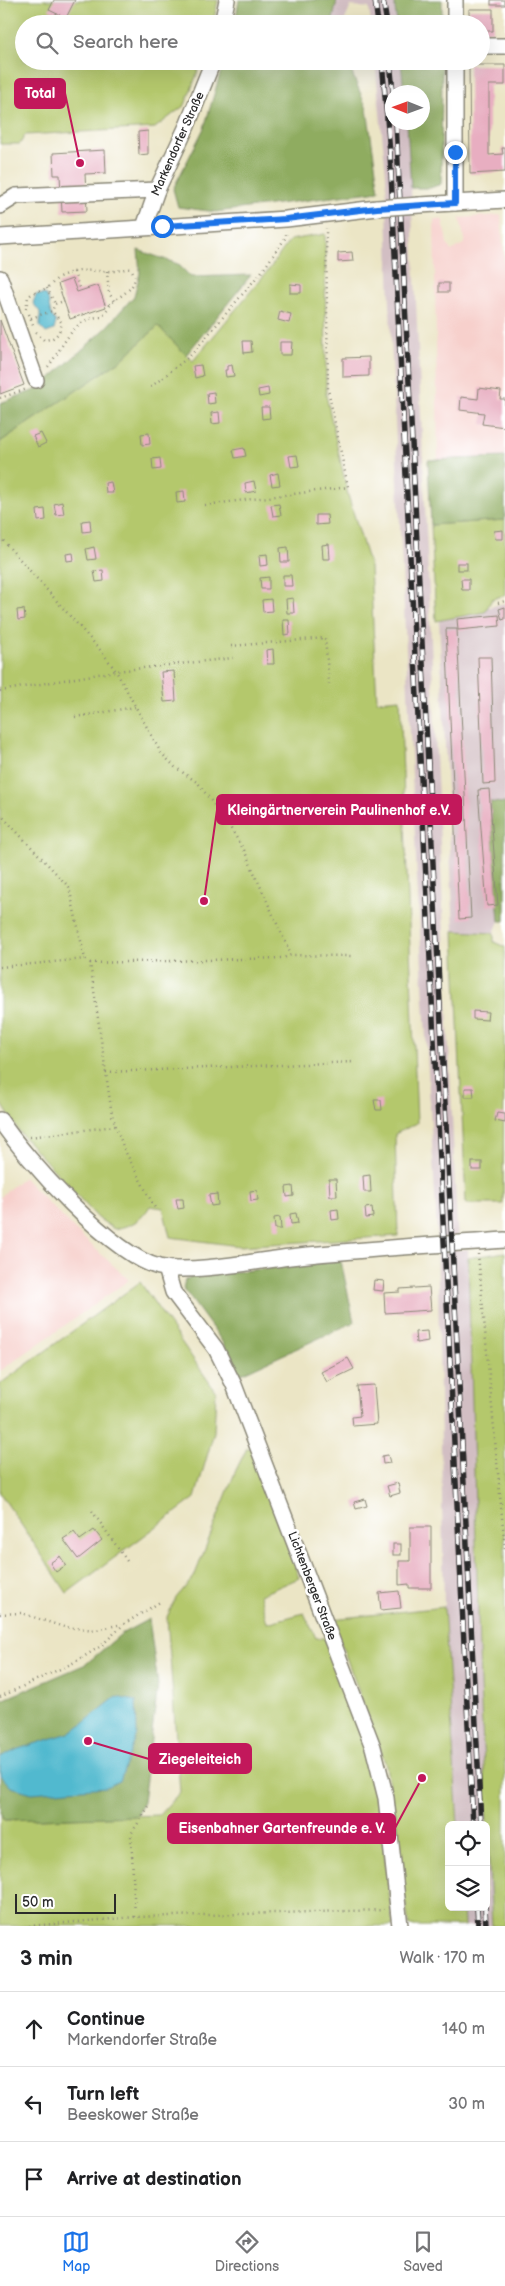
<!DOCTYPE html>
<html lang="en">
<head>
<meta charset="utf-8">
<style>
  :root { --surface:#fff; --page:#f6f6f6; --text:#202124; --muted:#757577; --line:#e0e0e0; --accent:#1a73e8 }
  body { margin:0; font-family:"Balsamiq Sans",sans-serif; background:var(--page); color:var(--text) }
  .controls { position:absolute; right:15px; bottom:15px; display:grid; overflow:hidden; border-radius:8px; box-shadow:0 5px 20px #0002 }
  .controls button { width:45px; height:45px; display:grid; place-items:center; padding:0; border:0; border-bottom:1px solid var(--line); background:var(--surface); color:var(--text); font:25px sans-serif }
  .compass { position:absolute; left:385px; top:85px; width:45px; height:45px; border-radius:50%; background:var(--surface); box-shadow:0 5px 20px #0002; rotate:271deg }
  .scale { position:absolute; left:15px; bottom:12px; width:101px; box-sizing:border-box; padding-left:5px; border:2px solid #2b2b2b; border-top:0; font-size:14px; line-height:18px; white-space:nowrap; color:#2b2b2b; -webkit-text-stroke:4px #fff; paint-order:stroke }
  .stop { position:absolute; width:15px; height:15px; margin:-11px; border:4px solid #1a73e8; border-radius:50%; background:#fff }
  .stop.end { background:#1a73e8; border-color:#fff; box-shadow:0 1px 5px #0008 }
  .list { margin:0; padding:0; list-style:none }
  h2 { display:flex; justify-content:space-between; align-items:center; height:65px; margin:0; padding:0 20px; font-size:21px }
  h2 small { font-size:16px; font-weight:400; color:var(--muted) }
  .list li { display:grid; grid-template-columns:32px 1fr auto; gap:15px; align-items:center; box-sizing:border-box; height:75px; padding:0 20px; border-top:1px solid var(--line) }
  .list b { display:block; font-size:19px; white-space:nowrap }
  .list p { margin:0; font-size:16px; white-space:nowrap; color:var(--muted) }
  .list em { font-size:16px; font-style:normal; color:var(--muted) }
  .icon { flex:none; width:28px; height:28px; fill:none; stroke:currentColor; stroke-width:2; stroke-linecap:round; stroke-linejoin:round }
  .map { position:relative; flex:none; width:505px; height:1926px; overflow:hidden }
  .search { position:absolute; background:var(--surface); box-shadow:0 5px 20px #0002; left:15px; right:15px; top:15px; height:55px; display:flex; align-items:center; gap:12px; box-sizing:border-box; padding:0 18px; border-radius:28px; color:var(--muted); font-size:19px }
  .sheet { height:290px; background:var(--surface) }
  nav { display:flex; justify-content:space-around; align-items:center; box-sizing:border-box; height:70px; border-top:1px solid var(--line); background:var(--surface); font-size:14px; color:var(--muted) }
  nav a { display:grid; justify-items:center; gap:2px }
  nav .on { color:var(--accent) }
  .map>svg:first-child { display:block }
  .built { fill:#f7d0cc }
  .industrial { fill:#d2bec3 }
  .green { fill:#b4c86c; stroke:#707a4c }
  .forest { fill:#8fac60; stroke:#5d6c46 }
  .water { fill:#51b9cf; stroke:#3e727d }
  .building { fill:#e8aec1 }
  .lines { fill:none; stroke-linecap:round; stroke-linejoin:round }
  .minor-casing { stroke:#8b8878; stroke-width:18 }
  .path { stroke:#8b8878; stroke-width:2.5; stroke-dasharray:1 4; stroke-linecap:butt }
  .minor { stroke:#fff; stroke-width:15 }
  .rail-casing { stroke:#2b2b2b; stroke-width:5.5 }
  .rail { stroke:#fff; stroke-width:4; stroke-dasharray:11; stroke-linecap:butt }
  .minor-bridge-casing { stroke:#8b8878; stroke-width:18; stroke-linecap:butt }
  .minor-bridge { stroke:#fff; stroke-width:15 }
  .route { stroke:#1a73e8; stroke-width:6 }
  .labels { text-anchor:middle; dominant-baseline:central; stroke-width:5; stroke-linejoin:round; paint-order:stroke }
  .street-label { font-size:12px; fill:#2b2b2b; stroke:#fff }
  .leader { fill:none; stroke:#c2185b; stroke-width:2 }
  .callout-dot { fill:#c2185b; stroke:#fff; stroke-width:2 }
  .callout { fill:#c2185b; stroke:#c2185b; stroke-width:2 }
  .callout-label { font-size:14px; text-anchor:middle; font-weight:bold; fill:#fff }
</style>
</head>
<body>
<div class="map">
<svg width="505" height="1926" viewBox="0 0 505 1926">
  <rect width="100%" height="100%" fill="#fff"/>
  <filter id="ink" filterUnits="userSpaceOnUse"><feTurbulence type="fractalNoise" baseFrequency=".02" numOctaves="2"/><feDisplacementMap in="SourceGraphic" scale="10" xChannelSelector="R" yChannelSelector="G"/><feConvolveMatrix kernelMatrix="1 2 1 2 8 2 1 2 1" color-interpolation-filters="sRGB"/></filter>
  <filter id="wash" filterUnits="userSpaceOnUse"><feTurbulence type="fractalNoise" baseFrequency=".0096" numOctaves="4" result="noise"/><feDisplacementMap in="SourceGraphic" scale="20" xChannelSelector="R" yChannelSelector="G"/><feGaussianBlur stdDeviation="1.12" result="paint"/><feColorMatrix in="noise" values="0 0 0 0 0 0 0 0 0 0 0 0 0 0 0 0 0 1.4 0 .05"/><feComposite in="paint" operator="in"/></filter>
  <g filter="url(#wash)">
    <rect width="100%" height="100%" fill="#ebe5c5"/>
    <!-- built -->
    <g class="built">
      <path d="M501,215l4,60v182l-67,3 -4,-241 9,1 4,23 4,8 14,-8 -5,-25z"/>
      <path d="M23,1177l52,53 54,50 -129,91v-174z"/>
    </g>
    <!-- industrial -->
    <g class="industrial">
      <path d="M337,0h57l3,24h-26l-2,-16 -18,-2 -8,18h-11z"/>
      <path d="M375,61h26l3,31h-12v30l15,1 4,65 46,1039 2,23 9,-1 12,436 12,241h-28l-1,-19h23v-82h-28l-14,-218 -7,-377 -20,-351 -26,-541 -5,-163z"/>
      <path d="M505,603v200l-15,-1 9,119 -5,12 -40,-2 -15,-311z"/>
    </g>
    <!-- green -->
    <g class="green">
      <path d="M0,0h218l-5,24h-189v37h178l-17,44 -30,23 -130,7 -5,9h-20z"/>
      <path d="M325,234l1,161 22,100 22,72 7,134 23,-2 17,424 -22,11 3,102 -159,10 -69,-9 -7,-29 -13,-2c-9,15 -19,20 -36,23l-16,-11 -78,-85 -20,-32v-659l120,-81 38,-35 35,35 77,-93 20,-28z"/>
      <path d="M505,520v75l-13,4 -7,13 -49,9 -5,-96z"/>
      <path d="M454,931l40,2v9l11,5 -2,257h-37z"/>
      <path d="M505,1252v674h-13l-12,-241 -12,-427z"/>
      <path d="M140,1282l76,110 -2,40 -19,66 -128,95 -67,-100v-109z"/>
      <path d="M247,1448l7,1 45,129 -39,17 7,28 37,-10 12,25h9l36,98 17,63 15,127h-393v-114l4,8 155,-5 21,-23 -13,-175 9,-19 18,-21 42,-107z"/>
      <path d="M444,1607l14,218h-9v82h14l1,19h-55l-23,-161 -54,-146z"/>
    </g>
    <!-- forest -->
    <g class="forest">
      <path d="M239,0h98l-5,24h-97z"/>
      <path d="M394,0h48v24h-45z"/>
      <path d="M224,61h123l20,48 12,82 -163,21 -38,-5 -5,-18 31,-61z"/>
      <path d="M401,61h41l-1,123 -11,4h-19l-4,-65 15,-1v-30h-18z"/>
      <path d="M138,250l40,14 13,13 60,-2 -65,80 -28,-29 -38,35 -120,81v-39l38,-14 64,-57 32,-36 6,-23z"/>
      <path d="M505,457v63l-74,5 -3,-65z"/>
      <path d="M490,802l15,1v118h-6z"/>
      <path d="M341,1261l13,61 -115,53 -18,-35 -38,-52 2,-8 8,-4z"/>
      <path d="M149,1619l9,66 -15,117 -6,14 -133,4 -4,-8v-111l86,-37 35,-30z"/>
    </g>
    <!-- water -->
    <g class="water">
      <path d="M45,294c7,9 1,16 11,28l-2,8 -8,3 -6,-6v-15l-7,-9 3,-8z"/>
      <path d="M116,1697l20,4 1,33 -17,47 -14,6 -74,6 -21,-6 -11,-12v-17l18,-9 54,-17z"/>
    </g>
    <g id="blocks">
      <!-- building -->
      <g class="building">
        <path d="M54,0h21l-9,18 -17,-8z"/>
        <rect x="491" y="0" width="14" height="5"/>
        <path d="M469,9h24v22h-12v-7h-12z"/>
        <path d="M469,65h36v20h-16v70l14,-1 -1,-6h3v24l-35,2z"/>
        <path d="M148,131v23l-9,1 -1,-23z"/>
        <path d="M105,150l1,23 -21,1 2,37 -25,1 -2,-37h-6l-1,-22z"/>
        <path d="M352,252l1,9 -15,1v-9z"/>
        <path d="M72,279l5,13 21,-7 8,22 -36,12 -12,-35z"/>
        <rect x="439" y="283" width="10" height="9"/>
        <path d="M290,284l11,1v8h-11z"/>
        <path d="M280,311l11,3 -2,9 -11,-3z"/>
        <path d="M0,320l24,65 -24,9z"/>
        <path d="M243,341h8l1,11 -8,1z"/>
        <path d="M280,342h12l-1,13h-11z"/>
        <path d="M369,357v19l-26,1v-19z"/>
        <path d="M201,365l2,11 -8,2 -2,-12z"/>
        <path d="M232,365l2,11 -8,1 -1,-7h2v-4z"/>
        <path d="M268,388l1,7 -10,2 -1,-7z"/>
        <path d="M479,388l22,3 -1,8h5v28l-23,-3 2,-11 -24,-3 1,-13 17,2z"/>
        <path d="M214,392l1,11 -7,1 -1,-11z"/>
        <path d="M261,407h8l1,11 -8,1z"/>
        <path d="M219,412l1,11 -8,1 -1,-11z"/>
        <path d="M41,433l5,10 -8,4 -5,-11z"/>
        <path d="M149,433l1,11 -8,1 -1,-11z"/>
        <path d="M244,448l2,8 -11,2 -2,-8z"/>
        <path d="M297,455l2,11 -8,1 -2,-11z"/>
        <path d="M160,458l1,11 -8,1 -1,-11z"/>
        <path d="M278,473l2,12 -8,1 -2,-11z"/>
        <path d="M254,481l2,10 -10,2 -1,-10z"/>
        <path d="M111,482l2,11h-7l-1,-10z"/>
        <path d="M184,491l1,11 -8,1 -1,-11z"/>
        <path d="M62,502l2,12 -8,1 -2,-11z"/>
        <path d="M279,504l2,11 -8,1 -2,-11z"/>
        <path d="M45,509l1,11 -8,1 -1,-11z"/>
        <path d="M316,515h11l1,9 -12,1z"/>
        <path d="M90,520l1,11 -8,1 -1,-11z"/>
        <path d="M503,530v9h-8l-1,-8z"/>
        <path d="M329,544l1,15h-7l-1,-14z"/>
        <path d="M94,547l2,12 -8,1 -2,-11z"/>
        <path d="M288,547l1,15h-8l-1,-14z"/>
        <path d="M73,553l1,7 -7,1 -1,-7z"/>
        <path d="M267,554l1,11 -8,1 -1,-11z"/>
        <rect x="457" y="563" width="10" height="7"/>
        <path d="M103,570l1,11 -8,1 -2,-11z"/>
        <path d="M283,575h8l1,11h-9z"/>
        <path d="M269,577v12h-8l-1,-11z"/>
        <path d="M461,579h8v11h-7z"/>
        <path d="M293,598l1,15h-7l-1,-14z"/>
        <path d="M271,599l1,12 -9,1 -1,-12z"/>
        <path d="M505,607v12l-3,1 -3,-11z"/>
        <path d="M24,609l1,10 -7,1 -1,-10z"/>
        <path d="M499,615l1,11 -42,4 -1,-11z"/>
        <path d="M283,620h6l1,14 -6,1z"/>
        <path d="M446,629h11l14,289 -12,1z"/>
        <path d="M273,649l1,15h-7l-1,-14z"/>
        <path d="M478,657h13l4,126 -12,1z"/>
        <path d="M174,671l2,30 -12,1 -3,-30z"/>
        <path d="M489,789l9,116 -11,1 -9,-116z"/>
        <path d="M473,1011l15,1 -1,8 -14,-1z"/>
        <path d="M465,1088h8l1,9h-9z"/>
        <path d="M374,1100h7l1,10h-6z"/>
        <path d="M497,1113l8,1v9l-10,-2z"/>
        <rect x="472" y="1162" width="10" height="8"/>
        <path d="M370,1175l1,17h-7l-1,-16z"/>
        <path d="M329,1179h7l1,17h-7z"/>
        <path d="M293,1186l1,10 -7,1 -1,-10z"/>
        <path d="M257,1190l1,10 -7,1 -1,-10z"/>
        <path d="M217,1194l1,11 -7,1 -2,-11z"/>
        <path d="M176,1199h7l1,9 -6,1z"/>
        <path d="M372,1207l1,10 -7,1 -1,-10z"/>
        <path d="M338,1209l1,10 -7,1 -1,-10z"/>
        <path d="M296,1213l2,10 -7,1 -1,-10z"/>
        <path d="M280,1217l1,12h-6l-1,-11z"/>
        <path d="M374,1280l10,1 -1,10 -10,-1z"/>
        <path d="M429,1287l2,23 -46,3 -1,-20 16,-1v-3z"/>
        <path d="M427,1331l1,10 -12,2 -1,-11z"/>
        <path d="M348,1358l6,11 -27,13 -6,-10z"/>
        <path d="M374,1385l3,39 -24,2 -1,-9 8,-1 -3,-30z"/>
        <path d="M388,1455l2,8 -7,1 -1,-8z"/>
        <path d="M398,1483l2,10 -10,3 -3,-10z"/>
        <path d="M365,1499l2,7 -11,3 -2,-7z"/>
        <path d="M410,1527h21v61h-22v-4l-10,1v-24h11z"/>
        <path d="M94,1530l8,10 -24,19 -15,-20 11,-7 6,8z"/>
        <rect x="393" y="1544" width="8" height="11"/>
        <path d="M60,1556l6,9 -10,7 -6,-9z"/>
        <path d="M399,1591l2,17 -20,2 -2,-17z"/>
      </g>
    </g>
  </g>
  <g filter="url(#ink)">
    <use href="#blocks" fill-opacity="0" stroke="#8b8878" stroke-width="1"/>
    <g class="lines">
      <!-- minor casing -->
      <g class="minor-casing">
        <g id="minor">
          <path d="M222,24l5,-24"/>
          <path d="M455,24v-24"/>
          <path d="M481,46h24"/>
          <path d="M455,61v142"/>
          <path d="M420,205l85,-5"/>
          <path d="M0,206l16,-10 141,-6"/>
          <path d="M144,227l13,-37 30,-64 26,-65"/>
          <path d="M0,237l286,-18 91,-11"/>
          <path d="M0,278l36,102"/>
          <path d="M0,1120c26,40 112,135 159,147 32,7 97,-6 131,-10 72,-8 143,-12 215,-17"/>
          <path d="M166,1268l7,24 43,57 18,36 139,362 13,51 14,128"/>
        </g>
      </g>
      <!-- path -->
      <g class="path">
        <path d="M107,271l2,22 5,8"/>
        <path d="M74,272l6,19"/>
        <path d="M47,288l8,16"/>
        <path d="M104,303l8,2"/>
        <path d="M26,309l2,-12c9,-8 13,-5 20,-10 4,-3 7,-7 11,-10 22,-10 32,-5 54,-6 7,0 11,-3 18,-2 11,16 -7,24 -17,32 -5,5 -8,11 -13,16 -30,0 -38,33 -55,52"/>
        <path d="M29,314l5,13"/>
        <path d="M31,318l21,-7 3,-7 6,-2"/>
        <path d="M36,332l8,8c12,-1 15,-6 18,-17l-10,-12"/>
        <path d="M151,387l40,-32 72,-85 23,-33v-3"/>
        <path d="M0,398l27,-9"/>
        <path d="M205,505l143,-18 -20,-98 -2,-161"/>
        <path d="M0,537l102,115 14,19 45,82 14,14 23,16 30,41 16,26 47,105"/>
        <path d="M498,603l7,-2"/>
        <path d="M231,646l94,-8 4,46"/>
        <path d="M0,691l116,-20 117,-13"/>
        <path d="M75,717l60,-10"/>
        <path d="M0,814l69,73 16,72 5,4 22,152 12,34 31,59"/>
        <path d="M90,963l193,-5 8,-3 60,1"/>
        <path d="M0,967l85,-8"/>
        <path d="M106,1072l248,-10"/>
        <path d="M30,1137l85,-11"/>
        <path d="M478,1254l27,295"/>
        <path d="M92,1511l35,50"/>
        <path d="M0,1614l21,-1 43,14 32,3 26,-6"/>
        <path d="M0,1697l75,-35 26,-16 23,-22 36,-22"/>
        <path d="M135,1917l-4,-83 18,-28"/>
        <path d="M29,1926l106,-9 249,-7"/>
      </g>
      <!-- minor -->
      <use href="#minor" class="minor"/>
      <!-- rail casing -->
      <g class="rail-casing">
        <g id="rail">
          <path d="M375,0l3,24"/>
          <path d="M383,0l4,24"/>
          <path d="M382,61l8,92 83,1672"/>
          <path d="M390,61l3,31"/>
          <path d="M396,122l85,1703"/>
          <path d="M477,1907l1,19"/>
          <path d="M485,1907l1,19"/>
        </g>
      </g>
      <!-- rail -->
      <use href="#rail" class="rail"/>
      <!-- minor-bridge casing -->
      <g class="minor-bridge-casing">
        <path id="minor-bridge" d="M377,208l43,-3"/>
      </g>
      <!-- minor-bridge -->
      <use href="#minor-bridge" class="minor-bridge"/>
    </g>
  </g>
  <g class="lines" filter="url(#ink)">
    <!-- route -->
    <path class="route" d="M162,226l124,-7 91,-11 78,-5v-51"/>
  </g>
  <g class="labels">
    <!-- street labels -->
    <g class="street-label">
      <text transform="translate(178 144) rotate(-66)">Markendorfer Straße</text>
      <text transform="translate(312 1586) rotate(69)">Lichtenberger Straße</text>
    </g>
  </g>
  <!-- callouts -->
  <path class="leader" d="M80 163L65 93M204 901L217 810M88 1741L149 1759M422 1778L395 1828"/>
  <g class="callout-dot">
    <circle cx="80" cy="163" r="5"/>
    <circle cx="204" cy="901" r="5"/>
    <circle cx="88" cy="1741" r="5"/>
    <circle cx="422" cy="1778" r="5"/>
  </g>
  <g class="callout">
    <rect x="15" y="79" width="50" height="29" rx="5"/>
    <rect x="217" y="795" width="244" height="29" rx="5"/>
    <rect x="149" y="1744" width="102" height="29" rx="5"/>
    <rect x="168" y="1814" width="227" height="29" rx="5"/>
  </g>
  <g class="callout-label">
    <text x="40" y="98">Total</text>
    <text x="339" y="815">Kleingärtnerverein Paulinenhof e.V.</text>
    <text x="200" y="1764">Ziegeleiteich</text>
    <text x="282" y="1833">Eisenbahner Gartenfreunde e. V.</text>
  </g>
</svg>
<div class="controls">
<button><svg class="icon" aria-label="locate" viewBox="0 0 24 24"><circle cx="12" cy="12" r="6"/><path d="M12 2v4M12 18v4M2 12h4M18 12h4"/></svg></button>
<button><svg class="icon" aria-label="layers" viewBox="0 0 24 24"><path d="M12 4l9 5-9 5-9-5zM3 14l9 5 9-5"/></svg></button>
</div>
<svg class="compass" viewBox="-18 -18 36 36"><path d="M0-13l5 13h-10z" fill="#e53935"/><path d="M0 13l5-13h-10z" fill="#757577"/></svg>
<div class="scale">50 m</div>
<div class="stop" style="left:162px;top:226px"></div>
<div class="stop end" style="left:455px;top:152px"></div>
<div class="search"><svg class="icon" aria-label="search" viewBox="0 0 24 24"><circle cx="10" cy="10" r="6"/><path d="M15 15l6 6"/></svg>Search here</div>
</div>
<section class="sheet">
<h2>3 min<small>Walk · 170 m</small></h2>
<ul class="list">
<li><svg class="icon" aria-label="ahead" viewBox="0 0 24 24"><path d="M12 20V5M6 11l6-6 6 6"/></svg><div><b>Continue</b><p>Markendorfer Straße</p></div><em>140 m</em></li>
<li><svg class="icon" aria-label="left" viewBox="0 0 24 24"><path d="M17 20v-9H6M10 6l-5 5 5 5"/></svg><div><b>Turn left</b><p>Beeskower Straße</p></div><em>30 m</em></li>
<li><svg class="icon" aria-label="arrive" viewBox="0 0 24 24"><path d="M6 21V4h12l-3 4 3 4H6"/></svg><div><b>Arrive at destination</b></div></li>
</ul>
</section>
<nav>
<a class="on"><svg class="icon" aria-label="map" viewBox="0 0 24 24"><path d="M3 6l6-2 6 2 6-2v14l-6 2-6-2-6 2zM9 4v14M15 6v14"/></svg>Map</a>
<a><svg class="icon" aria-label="directions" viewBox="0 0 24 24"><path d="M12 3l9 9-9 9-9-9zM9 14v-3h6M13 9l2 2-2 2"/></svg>Directions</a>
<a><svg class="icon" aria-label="saved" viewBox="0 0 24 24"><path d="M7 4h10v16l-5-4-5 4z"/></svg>Saved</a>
</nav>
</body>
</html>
